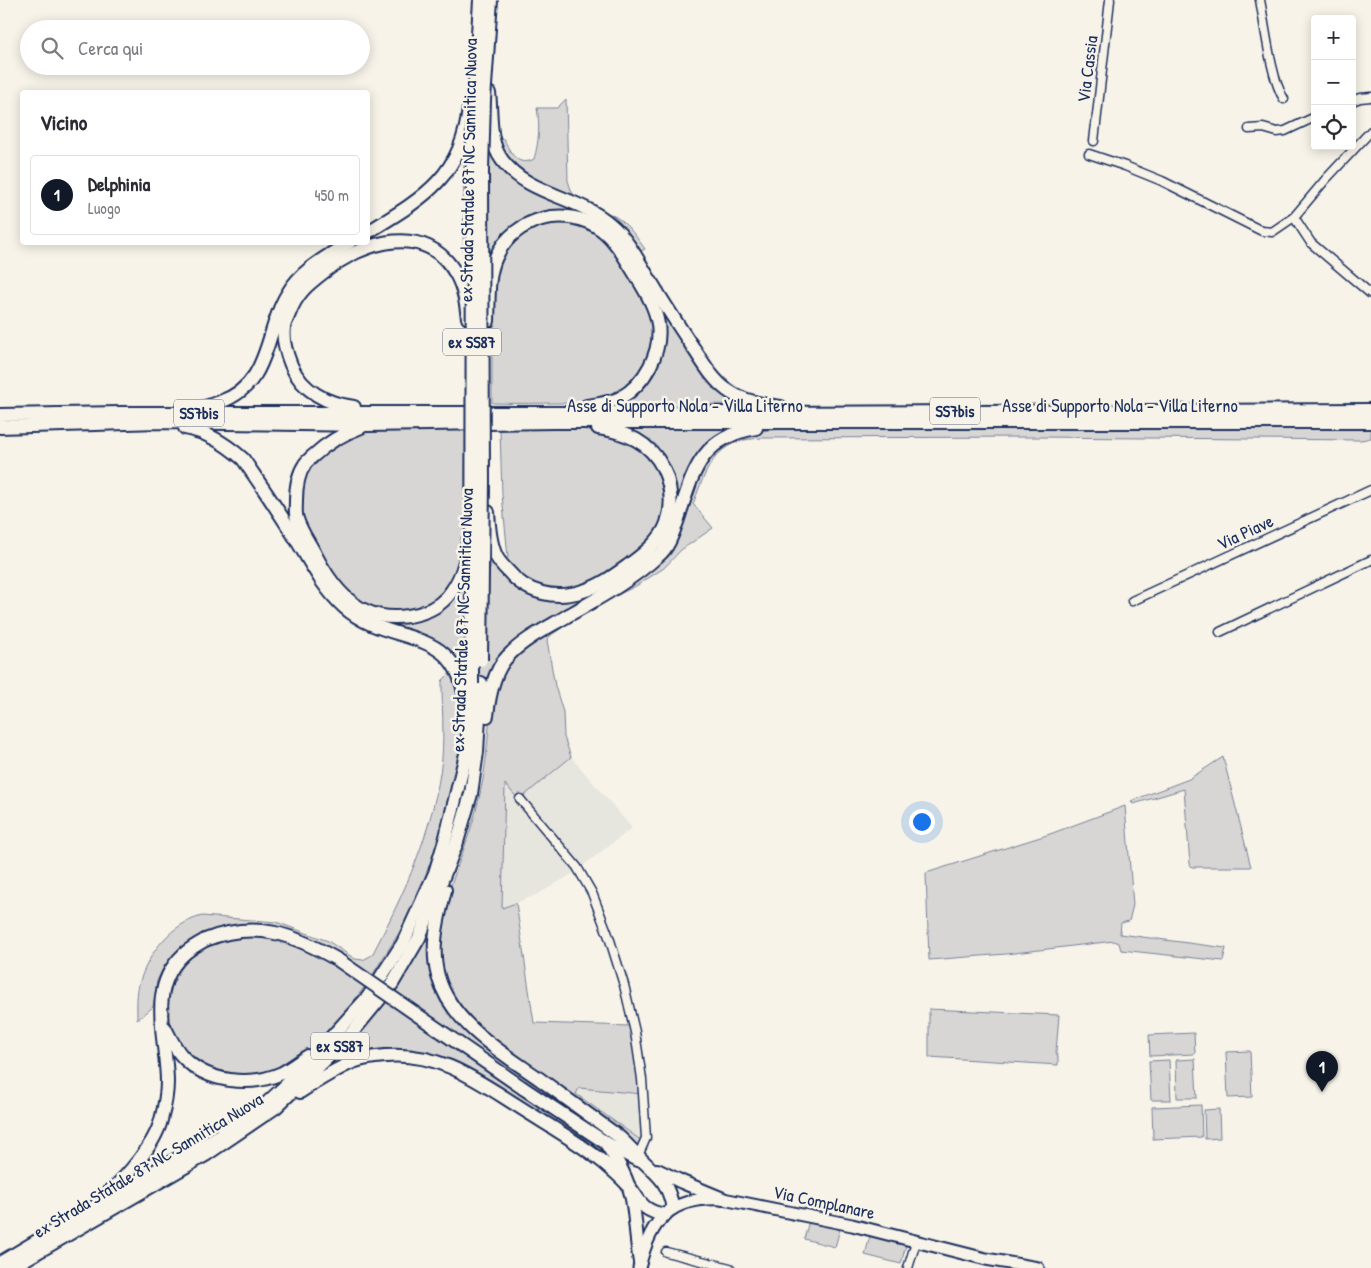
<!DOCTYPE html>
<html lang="it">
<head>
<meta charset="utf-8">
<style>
  :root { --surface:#fff; --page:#f7f7f7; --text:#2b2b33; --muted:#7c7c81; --line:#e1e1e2; --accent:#111827 }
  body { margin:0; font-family:"Patrick Hand",sans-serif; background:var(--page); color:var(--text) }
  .controls { position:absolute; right:15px; top:15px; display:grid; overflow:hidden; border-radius:5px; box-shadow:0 2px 12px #0003 }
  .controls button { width:45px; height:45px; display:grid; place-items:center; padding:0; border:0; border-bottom:1px solid var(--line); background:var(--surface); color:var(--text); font:25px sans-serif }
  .you { position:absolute; left:921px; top:821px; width:18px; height:18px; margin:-12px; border:4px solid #fff; border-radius:50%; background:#1a73e8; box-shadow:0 0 0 8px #1a73e833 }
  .badge { display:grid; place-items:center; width:32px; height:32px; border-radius:50%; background:var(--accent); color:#fff; font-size:16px; font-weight:700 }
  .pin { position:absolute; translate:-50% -41px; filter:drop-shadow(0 1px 2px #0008) }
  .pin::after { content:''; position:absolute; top:26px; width:18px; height:15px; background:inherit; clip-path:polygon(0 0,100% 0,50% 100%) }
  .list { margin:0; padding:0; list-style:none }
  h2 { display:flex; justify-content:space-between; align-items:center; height:65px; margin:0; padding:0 20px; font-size:21px }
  h2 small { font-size:16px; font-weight:400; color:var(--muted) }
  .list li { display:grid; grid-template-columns:32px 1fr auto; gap:15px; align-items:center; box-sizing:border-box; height:80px; margin:0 10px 10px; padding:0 10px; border:1px solid var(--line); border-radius:5px }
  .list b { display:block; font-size:19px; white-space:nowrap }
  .list p { margin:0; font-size:16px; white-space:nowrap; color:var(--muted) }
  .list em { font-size:16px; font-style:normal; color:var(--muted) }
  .icon { flex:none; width:28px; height:28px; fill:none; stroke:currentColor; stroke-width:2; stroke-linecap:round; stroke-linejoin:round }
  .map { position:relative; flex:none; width:1371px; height:1268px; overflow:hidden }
  .search { position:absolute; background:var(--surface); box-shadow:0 2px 12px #0003; left:20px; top:20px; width:350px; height:55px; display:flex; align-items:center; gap:12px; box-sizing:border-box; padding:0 18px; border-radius:28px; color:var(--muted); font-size:19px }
  .panel { position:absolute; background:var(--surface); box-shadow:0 2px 12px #0003; left:20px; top:90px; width:350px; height:155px; border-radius:5px }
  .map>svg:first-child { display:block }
  .built { fill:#e6e5de }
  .green { fill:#d7d6d4; stroke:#798299 }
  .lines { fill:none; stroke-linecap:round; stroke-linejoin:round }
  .minor-casing { stroke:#1b2f5e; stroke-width:11 }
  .secondary-casing { stroke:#1b2f5e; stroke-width:15 }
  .trunk-casing { stroke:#1b2f5e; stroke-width:16 }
  .minor { stroke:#f7f3e8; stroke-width:8 }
  .secondary { stroke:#f7f3e8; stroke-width:11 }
  .trunk { stroke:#f7f3e8; stroke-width:12 }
  .trunk-bridge-casing { stroke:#1b2f5e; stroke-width:16; stroke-linecap:butt }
  .trunk-bridge { stroke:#f7f3e8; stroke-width:12 }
  .labels { text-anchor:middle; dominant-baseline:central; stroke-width:5; stroke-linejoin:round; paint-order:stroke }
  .shield { fill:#f7f3e8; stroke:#5d6a87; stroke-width:1 }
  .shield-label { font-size:16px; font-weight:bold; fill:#1b2f5e }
  .street-label { font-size:18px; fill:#1b2f5e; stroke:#f7f3e8 }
</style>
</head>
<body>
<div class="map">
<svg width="1371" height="1268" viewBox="0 0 1371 1268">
  <rect width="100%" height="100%" fill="#f7f3e8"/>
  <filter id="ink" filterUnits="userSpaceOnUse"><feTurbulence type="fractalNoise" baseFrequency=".02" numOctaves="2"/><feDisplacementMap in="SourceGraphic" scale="10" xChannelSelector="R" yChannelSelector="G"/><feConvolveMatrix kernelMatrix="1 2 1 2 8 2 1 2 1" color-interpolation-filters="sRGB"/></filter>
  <g filter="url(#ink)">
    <!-- built -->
    <g class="built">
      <path d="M571,757l61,71 -60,46 -34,20 -36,15 3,-126 14,16z"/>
      <path d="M579,1088l64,6 1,42 -2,5 -66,-47z"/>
    </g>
    <!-- green -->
    <g class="green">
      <path d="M566,99l2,82c2,4 2,8 4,11 7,13 35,18 47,27 11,8 18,19 26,30l-14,7 69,111 13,15 30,22 -129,1v-2c45,-21 56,-61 38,-106 -6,-14 -16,-27 -23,-40l-7,4c10,17 25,34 30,53 11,39 -14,80 -53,88 -12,3 -23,1 -34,1 -25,0 -49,1 -73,0v-113h4l1,-21h-29l-1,15 -4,-11 1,-127 26,-7h14c6,13 13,29 30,20 5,-17 6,-34 3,-51h20z"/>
      <path d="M625,428h112c-54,23 -47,61 -69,106 -10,20 -28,33 -47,44l5,6c19,-12 36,-25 47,-44 21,-35 16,-84 60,-102 20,-9 46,-8 68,-10h570v10l-10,2 -322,-3 -278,1c-7,1 -17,1 -24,4 -27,10 -34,37 -44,62l20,24 -32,22 -17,18 -28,18 -37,18 -48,31 -4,5 8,46 8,26 1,25 7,20 -52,43 -14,-16 -3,124 14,-5 18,120 96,3 13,68 -64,-6 -3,6 66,47 -2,7c-34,-26 -69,-51 -104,-76 -27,-20 -57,-40 -78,-66 -11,-15 -20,-38 -20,-57 1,-46 25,-90 37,-135 4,-15 8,-32 10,-48 4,-27 3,-65 16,-89l-8,-4 -3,5h-23c-5,-7 -9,-16 -15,-22 -28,-30 -74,-25 -104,-52l6,-6c-18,-19 -43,-54 -50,-80 -11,-40 14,-74 51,-85 15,-4 31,-3 46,-3 22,0 43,-1 65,-1l-1,114 -3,1 -2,24 30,1v-21l8,17 10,-8 -6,-62 -2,-65c34,-1 82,-5 114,5 16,4 28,11 39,23 19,21 19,60 0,81 -11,13 -25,22 -39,31l5,6c19,-12 38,-24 48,-45 20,-39 -1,-88 -42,-101z"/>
      <path d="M450,673l12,29v23l-5,39 -11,54 -27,76 -20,39 -28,44 -63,-36 -84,-13 -25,8 -20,14 -15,16 -7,15 -4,26 -16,13c0,-13 -1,-27 3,-39 10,-30 31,-57 62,-65l74,6 52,19 27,18 8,1 9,-5c32,-61 63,-128 70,-197 2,-26 0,-51 0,-77z"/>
      <path d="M1223,757l28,110h-59l-2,-3 -6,-75 -47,14 -4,1 -2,-3 58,-22z"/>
      <path d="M1125,806l8,99 -4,16 -8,2 -1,11 106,14 -3,13 -102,-11 -2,-7 -5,-2 -108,13 -77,6 -3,-87 124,-39z"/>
      <path d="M431,921l20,87 164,133 -107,-57 98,67 -1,5 -185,-103 -96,18 47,-53z"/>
      <path d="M253,935l33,6 41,19 39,25 -32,41 -16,17 -22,18 -34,15 -37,-1 -34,-15 -22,-33 -2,-18 1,-13 5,-16 16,-22 27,-17z"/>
      <path d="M929,1009l130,6 -3,37 2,5v8l-129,-8z"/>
      <path d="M1194,1033l1,21 -45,2 -1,-21z"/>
      <path d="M1250,1051l2,46 -24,1 -2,-46z"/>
      <path d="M1195,1059l2,39h-20l-1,-38z"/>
      <path d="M1169,1060l2,40h-20l-2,-39z"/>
      <path d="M1201,1105l1,32 -49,2 -1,-32z"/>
      <path d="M1219,1109l1,29 -15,1 -1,-29z"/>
      <path d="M809,1221l31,8 -5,18 -31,-8z"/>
      <path d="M870,1236l36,9 -5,19 -36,-9z"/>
    </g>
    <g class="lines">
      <!-- minor casing -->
      <g class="minor-casing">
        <g id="minor">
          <path d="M1260,0c5,25 11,80 24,99"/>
          <path d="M1352,101l8,-3 11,-1"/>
          <path d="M1249,129l14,-1 14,4 8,-1 30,-14"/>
          <path d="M1371,131l-45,48 -32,38 17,26 60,51"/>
          <path d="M1094,141l16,-141"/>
          <path d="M1089,154l36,12 37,15 100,50 10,1 22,-15"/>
          <path d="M1132,601l239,-111"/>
          <path d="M1220,632l151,-72"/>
          <path d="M520,799l57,68 15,26 17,44 15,48 11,47 7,47 4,59 -8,18"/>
          <path d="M666,1252l64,16"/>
          <path d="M908,1268l8,-26"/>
        </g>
      </g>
      <!-- secondary casing -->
      <g class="secondary-casing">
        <path id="secondary" d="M639,1268c11,-49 32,-72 84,-69l129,26 134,34 52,9"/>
      </g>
      <!-- trunk casing -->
      <g class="trunk-casing">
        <g id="trunk">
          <path d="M489,93c3,22 -1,48 13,67 29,39 85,35 118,74 13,15 22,34 33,51 13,22 27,43 41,64 10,15 19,31 33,41 15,11 36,15 54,17"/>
          <path d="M368,232c54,-33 94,-55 101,-124"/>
          <path d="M488,321c1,-21 -1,-45 8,-64 18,-40 71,-53 106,-27 14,11 23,28 32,42 10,17 21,33 24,52 4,28 -13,60 -38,74 -10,5 -21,6 -33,8"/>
          <path d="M354,407c-27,-3 -52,-16 -63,-42 -4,-10 -9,-25 -7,-37 0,-4 3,-9 5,-14 8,-21 18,-29 35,-42 40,-31 102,-51 132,2 8,14 10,29 12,44"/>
          <path d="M198,408c8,0 15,-4 22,-6 52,-18 44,-71 68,-109 13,-23 40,-37 62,-51"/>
          <path d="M0,415l121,-2h642l608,-3"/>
          <path d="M0,427l158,-5 210,3 186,-3h817"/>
          <path d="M361,427c-19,7 -33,15 -48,29 -3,3 -6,5 -8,8 -7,10 -9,25 -9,36 0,6 -1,14 1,19 4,13 13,25 19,37 11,21 27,45 50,55 24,11 62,7 81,-14 13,-15 20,-36 21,-56"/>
          <path d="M185,428c23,4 41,16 58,31 18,26 36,53 53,80 14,23 27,49 48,68 47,42 115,14 122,100"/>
          <path d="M488,512c1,15 2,30 8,44 3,6 8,11 12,15 19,23 48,29 75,20 17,-5 32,-16 46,-26 14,-11 32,-24 38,-42 6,-18 4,-38 -4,-55 -13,-26 -37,-36 -65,-40"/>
          <path d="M487,716c2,-19 6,-45 21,-60 16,-17 39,-28 59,-40 32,-18 65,-36 92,-61 9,-7 14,-22 18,-33 16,-48 21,-84 79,-94"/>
          <path d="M445,890c-7,29 -15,57 -7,86 13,48 65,77 103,104 26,19 51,37 77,56 7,6 13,13 20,20 20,21 28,21 35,52"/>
          <path d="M165,1028c5,10 10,21 18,29 24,26 68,30 99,16 9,-5 18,-12 26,-17"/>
          <path d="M523,1088l83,55 31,17"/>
          <path d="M300,1092c17,-11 34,-22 53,-30 10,-4 22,-5 33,-6 53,-4 89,23 132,50 28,18 59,35 85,56 8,7 16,13 23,21 15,16 12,27 39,32"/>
          <path d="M607,1145c11,17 21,34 25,54 4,21 4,42 8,63"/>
          <path d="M657,1170l25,12 41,17"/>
          <path d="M108,1193c19,-16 47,-49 53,-73 3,-11 6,-26 6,-38 0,-43 -21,-92 16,-127 6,-6 14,-10 22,-15"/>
          <path d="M0,1263l160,-95 49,-26 58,-39 30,-28 71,-78 35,-54 32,-70 11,-36 20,-83 6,-60"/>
          <path d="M10,1268l197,-114 69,-47 70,-67 46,-56 27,-46 38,-96 14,-48 6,-42 4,-69"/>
        </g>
      </g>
      <!-- minor -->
      <use href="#minor" class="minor"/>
      <!-- secondary -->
      <use href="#secondary" class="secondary"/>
      <!-- trunk -->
      <use href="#trunk" class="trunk"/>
      <!-- trunk-bridge casing -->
      <g class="trunk-bridge-casing">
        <g id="trunk-bridge">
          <path d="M481,660l2,-178 -1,-312 2,-70 7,-100"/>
          <path d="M472,684l1,-565 7,-119"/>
          <path d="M205,940c51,-20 88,-6 133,20l185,128"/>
        </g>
      </g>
      <!-- trunk-bridge -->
      <use href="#trunk-bridge" class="trunk-bridge"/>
    </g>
  </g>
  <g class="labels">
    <!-- shield labels -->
    <g class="shield">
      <rect x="443" y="328.5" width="58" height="27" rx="4"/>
      <rect x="930" y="397.5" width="50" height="27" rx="4"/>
      <rect x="174" y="399.5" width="50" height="27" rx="4"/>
      <rect x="311" y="1032.5" width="58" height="27" rx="4"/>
    </g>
    <g class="shield-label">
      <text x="472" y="342">ex SS87</text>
      <text x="955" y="411">SS7bis</text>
      <text x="199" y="413">SS7bis</text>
      <text x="340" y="1046">ex SS87</text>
    </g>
    <!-- street labels -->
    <g class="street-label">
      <text transform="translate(1087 69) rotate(-83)">Via Cassia</text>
      <text transform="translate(468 170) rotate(-89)">ex Strada Statale 87 NC Sannitica Nuova</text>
      <text x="685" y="405">Asse di Supporto Nola - Villa Literno</text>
      <text x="1120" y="405">Asse di Supporto Nola - Villa Literno</text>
      <text transform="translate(1245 532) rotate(-25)">Via Piave</text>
      <text transform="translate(462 620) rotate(-88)">ex Strada Statale 87 NC Sannitica Nuova</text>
      <text transform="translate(148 1165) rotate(-31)">ex Strada Statale 87 NC Sannitica Nuova</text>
      <text transform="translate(824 1202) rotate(12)">Via Complanare</text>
    </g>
  </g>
</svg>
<div class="controls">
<button>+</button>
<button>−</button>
<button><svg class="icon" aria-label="locate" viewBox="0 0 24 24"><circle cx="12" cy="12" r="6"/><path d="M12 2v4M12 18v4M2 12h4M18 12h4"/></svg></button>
</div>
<div class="you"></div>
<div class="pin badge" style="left:1322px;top:1092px">1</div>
<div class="search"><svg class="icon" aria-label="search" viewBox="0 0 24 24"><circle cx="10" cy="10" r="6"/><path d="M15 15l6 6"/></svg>Cerca qui</div>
<section class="panel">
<h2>Vicino<small></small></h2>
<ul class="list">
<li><span class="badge">1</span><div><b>Delphinia</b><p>Luogo</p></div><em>450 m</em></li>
</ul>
</section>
</div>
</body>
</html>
